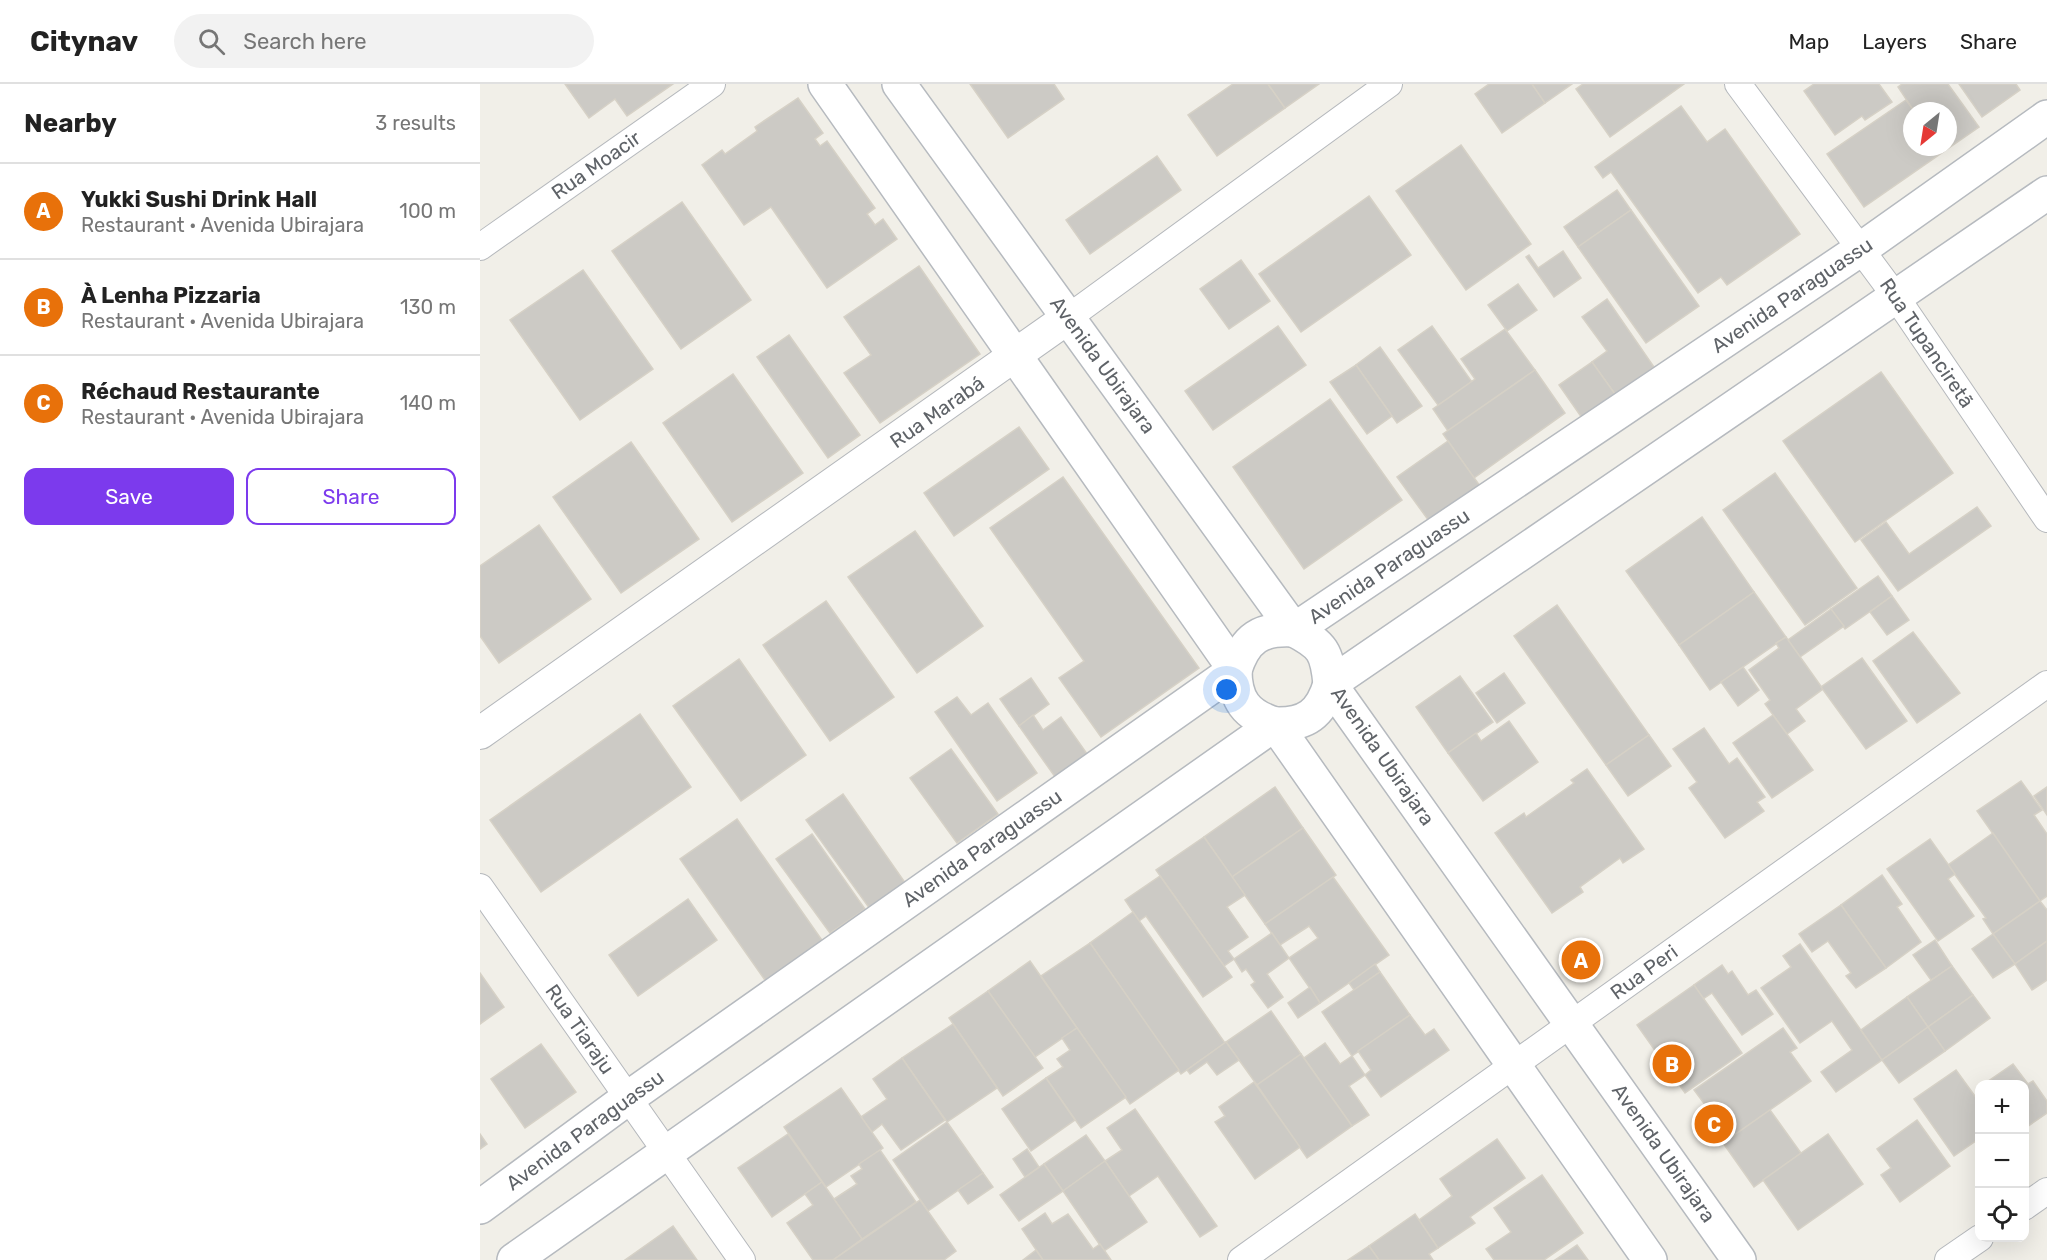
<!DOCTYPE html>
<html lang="en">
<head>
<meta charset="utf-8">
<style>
  :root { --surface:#fff; --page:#f2f2f2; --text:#222; --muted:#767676; --line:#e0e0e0; --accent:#7c3aed }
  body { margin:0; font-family:Rubik,sans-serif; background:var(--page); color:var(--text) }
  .controls { position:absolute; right:18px; bottom:18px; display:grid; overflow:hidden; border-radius:12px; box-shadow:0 6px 24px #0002 }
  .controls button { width:54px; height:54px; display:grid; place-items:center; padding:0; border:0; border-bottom:2px solid var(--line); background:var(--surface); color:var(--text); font:30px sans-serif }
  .compass { position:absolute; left:1423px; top:18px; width:54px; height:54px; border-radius:50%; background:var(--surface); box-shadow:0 6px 24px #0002; rotate:210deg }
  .you { position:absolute; left:747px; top:606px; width:21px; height:21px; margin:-15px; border:4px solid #fff; border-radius:50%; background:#1a73e8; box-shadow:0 0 0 9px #1a73e833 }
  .badge { display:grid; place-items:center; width:39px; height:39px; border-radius:50%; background:var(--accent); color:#fff; font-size:20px; font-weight:700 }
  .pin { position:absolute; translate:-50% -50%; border:3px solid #fff; box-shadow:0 2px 6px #0006 }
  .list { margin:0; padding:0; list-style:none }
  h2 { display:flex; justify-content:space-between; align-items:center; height:78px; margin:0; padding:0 24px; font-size:26px }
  h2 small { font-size:20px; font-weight:400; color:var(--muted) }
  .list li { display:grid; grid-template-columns:39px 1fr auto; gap:18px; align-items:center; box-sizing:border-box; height:96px; padding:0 24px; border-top:2px solid var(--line) }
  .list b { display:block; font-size:22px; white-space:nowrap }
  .list p { margin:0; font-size:20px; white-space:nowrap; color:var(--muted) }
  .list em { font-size:20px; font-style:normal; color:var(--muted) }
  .actions { display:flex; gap:12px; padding:18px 24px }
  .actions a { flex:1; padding:14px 0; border:2px solid var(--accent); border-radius:12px; text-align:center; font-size:21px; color:var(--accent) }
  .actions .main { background:var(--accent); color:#fff }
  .icon { flex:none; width:33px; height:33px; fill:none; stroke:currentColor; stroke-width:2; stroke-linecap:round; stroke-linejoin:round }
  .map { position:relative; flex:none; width:1567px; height:1176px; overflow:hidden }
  header { display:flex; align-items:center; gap:36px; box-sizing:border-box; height:84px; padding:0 30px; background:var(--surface); border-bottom:2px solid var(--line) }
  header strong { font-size:28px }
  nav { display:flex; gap:33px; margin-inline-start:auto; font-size:21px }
  .search { width:420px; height:54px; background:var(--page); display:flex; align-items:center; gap:15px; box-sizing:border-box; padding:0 21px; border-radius:33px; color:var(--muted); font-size:22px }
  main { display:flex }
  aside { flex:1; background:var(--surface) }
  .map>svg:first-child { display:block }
  .building { fill:#cccac5; stroke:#d6d1c6; stroke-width:1.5 }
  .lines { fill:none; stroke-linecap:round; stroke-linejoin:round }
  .minor-casing { stroke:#b5b8bc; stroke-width:28 }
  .tertiary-casing { stroke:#b5b8bc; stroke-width:34 }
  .secondary-casing { stroke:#b6babf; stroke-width:36 }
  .minor { stroke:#fff; stroke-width:26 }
  .tertiary { stroke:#fff; stroke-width:32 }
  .secondary { stroke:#fff; stroke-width:33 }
  .labels { text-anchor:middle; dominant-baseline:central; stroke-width:4.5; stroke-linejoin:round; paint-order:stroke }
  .street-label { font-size:20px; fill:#5f6368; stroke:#fff }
</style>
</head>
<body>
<header>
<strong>Citynav</strong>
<div class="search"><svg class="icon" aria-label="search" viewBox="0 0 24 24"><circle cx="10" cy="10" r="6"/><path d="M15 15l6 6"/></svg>Search here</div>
<nav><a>Map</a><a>Layers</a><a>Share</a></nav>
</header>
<main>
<aside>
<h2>Nearby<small>3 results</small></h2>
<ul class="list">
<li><span class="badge" style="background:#e8710a">A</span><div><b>Yukki Sushi Drink Hall</b><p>Restaurant · Avenida Ubirajara</p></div><em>100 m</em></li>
<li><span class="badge" style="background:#e8710a">B</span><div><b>À Lenha Pizzaria</b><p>Restaurant · Avenida Ubirajara</p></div><em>130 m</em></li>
<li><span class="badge" style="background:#e8710a">C</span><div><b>Réchaud Restaurante</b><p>Restaurant · Avenida Ubirajara</p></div><em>140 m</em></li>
</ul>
<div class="actions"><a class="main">Save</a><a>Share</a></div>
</aside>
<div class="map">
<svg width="1567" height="1176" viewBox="0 0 1567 1176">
  <rect width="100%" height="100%" fill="#f1efe8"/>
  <!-- building -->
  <g class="building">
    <path d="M85,0h108l-46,32 -12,-17 -26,19z"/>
    <path d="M490,0h84l10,15 -56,39z"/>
    <path d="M753,0h35l17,24 -68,48 -29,-41z"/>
    <path d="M788,0h51l-34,24z"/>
    <path d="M1009,0h43l13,19 -43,30 -27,-39z"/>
    <path d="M1052,0h40l-27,19z"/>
    <path d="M1103,0h101l-74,53 -34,-48z"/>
    <path d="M1334,0h65l13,18 -27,18 -3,-4 -27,19 -31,-44z"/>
    <path d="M1422,0h46l31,43 -36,25 -4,-5h9v-36h-34l-16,-24z"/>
    <path d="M1479,0h57l4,6 -38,27z"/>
    <path d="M318,14l25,35 -8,6 5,7 7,-5 48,67 -8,6 8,11 8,-6 14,20 -70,49 -56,-81 -27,18 -42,-60 20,-15 3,4 32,-23 -2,-4z"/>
    <path d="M1426,16l8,11h-2v36h27l4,5 -79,55 -37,-53z"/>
    <path d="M1201,22l26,36 18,-13 75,105 -73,51 -6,-8 -23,16 -87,-121 -8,6 -8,-11z"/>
    <path d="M981,61l70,99 -65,46 -70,-99z"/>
    <path d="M677,72l24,34 -91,64 -24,-34z"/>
    <path d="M1137,106l14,20 -53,37 -14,-20z"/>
    <path d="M889,112l42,59 -110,77 -42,-58z"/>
    <path d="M202,118l69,98 -70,49 -69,-98z"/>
    <path d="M1151,126l68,96 -53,37 -68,-96z"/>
    <path d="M1083,167l18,27 -27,19 -28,-40 3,-2 9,13z"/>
    <path d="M761,176l29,41 -41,28 -29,-40z"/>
    <path d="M439,182l61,88 -100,69 -36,-50 27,-18 -27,-38z"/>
    <path d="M103,186l70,99 -73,51 -70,-100z"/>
    <path d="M1038,200l19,26 -30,21 -19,-26z"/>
    <path d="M1127,215l47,68 -39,27 -23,-32 15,-11 -25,-34z"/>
    <path d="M798,242l28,39 -93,65 -28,-39z"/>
    <path d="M952,242l40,56 -34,23 -40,-55z"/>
    <path d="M1025,245l30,41 -87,61 -15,-22 42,-30 -14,-20z"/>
    <path d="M309,251l71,100 -32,23 -71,-101z"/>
    <path d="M900,263l42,59 -25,17 -41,-58z"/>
    <path d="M1112,278l23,32 -33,24 -23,-33z"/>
    <path d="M876,281l36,51 -25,18 -37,-52z"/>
    <path d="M1055,286l30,43 -91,65 -31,-44z"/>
    <path d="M1401,288l72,101 -98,69 -72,-101z"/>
    <path d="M253,290l70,99 -71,49 -69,-99z"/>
    <path d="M850,315l72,101 -98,69 -71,-102z"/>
    <path d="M539,343l30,42 -95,67 -30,-43z"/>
    <path d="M968,357l32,45 -51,35 -32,-44z"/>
    <path d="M151,358l68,97 -78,54 -68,-96z"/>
    <path d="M1295,389l82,115 -52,37 -82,-115z"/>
    <path d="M583,393l136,191 -98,69 -42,-59 25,-17 -94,-133z"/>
    <path d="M1497,423l14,19 -93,65 -37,-51 25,-18 23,32z"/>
    <path d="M1222,433l52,75 -75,53 -53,-74z"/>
    <path d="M59,441l52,74 -92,64 -19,-27v-70z"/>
    <path d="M435,447l68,95 -66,47 -69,-96z"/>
    <path d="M1398,492l14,20 -47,33 -14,-20z"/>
    <path d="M1274,508l32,45 -76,53 -31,-45z"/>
    <path d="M1412,512l17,24 -22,15 -17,-23z"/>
    <path d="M346,517l68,96 -64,44 -67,-96z"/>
    <path d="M1077,521l92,130 -43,30 -92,-129z"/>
    <path d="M1351,525l13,17 -44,31 -12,-17z"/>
    <path d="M1433,548l47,61 -43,30 -44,-62z"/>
    <path d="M1306,553l37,52 -27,20 9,12 -18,13 -22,-30 5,-4 -21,-30 30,-22 -3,-5z"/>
    <path d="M1382,574l45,63 -41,28 -45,-62z"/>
    <path d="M259,575l67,96 -65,46 -68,-95z"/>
    <path d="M1263,583l16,23 -21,16 -17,-24z"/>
    <path d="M1024,589l21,30 -28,20 -21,-30z"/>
    <path d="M980,592l33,46 -45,31 -32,-46z"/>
    <path d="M551,594l18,26 -30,22 -19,-27z"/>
    <path d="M477,613l14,18 17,-12 49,70 -40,28 -62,-89z"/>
    <path d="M160,630l51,73 -150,105 -51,-72z"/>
    <path d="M553,631l10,15 18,-13 29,41 -32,23 -39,-55z"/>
    <path d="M1293,631l40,55 -41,28 -39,-55z"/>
    <path d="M1029,637l29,41 -55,39 -35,-48 28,-20 5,8z"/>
    <path d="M1224,644l25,36 8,-6 28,39 -8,5 7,9 -39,27 -36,-50 8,-6 -24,-33z"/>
    <path d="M1169,651l22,31 -43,30 -22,-31z"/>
    <path d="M471,665l47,65 -41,29 -47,-65z"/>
    <path d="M1107,685l57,80 -21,14 -3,-5 -40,29 3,5 -31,21 -57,-80 29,-20 2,4 48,-34 -3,-3z"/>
    <path d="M1541,697l21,29 -8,5 13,19v62l-7,5 -63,-90z"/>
    <path d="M795,703l28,41 -71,49 -28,-40z"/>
    <path d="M1567,703v28l-13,-19z"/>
    <path d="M363,710l63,90 -36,25 -64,-89z"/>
    <path d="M257,735l87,124 -57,40 -87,-124z"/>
    <path d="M823,744l33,47 -71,49 -33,-47z"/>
    <path d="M1513,749l47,68 -47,33 -10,-15 3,-1 -38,-53z"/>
    <path d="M332,750l53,75 -35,24 -54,-74z"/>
    <path d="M724,753l41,58 -18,12 21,30 -20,14 6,8 -10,7 -68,-96z"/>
    <path d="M1450,755l25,35 -7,5 26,37 -36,25 -51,-72z"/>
    <path d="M1402,791l20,29 -5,3 24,35 -35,26 -45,-63z"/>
    <path d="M680,792l72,101 -29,20 -57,-81 -7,5 -14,-21z"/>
    <path d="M853,793l56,78 -69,48 -31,-45 29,-20 -9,-12 -29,19 -15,-21z"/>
    <path d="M208,815l29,41 -79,56 -29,-41z"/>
    <path d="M1560,817l7,9v31l-32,23 -22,-30z"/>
    <path d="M1361,821l45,63 -30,20 -10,-12 5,-3 -23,-32 -16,11 -13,-18z"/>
    <path d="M653,828l92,131 -44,31 -91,-131z"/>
    <path d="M792,849l17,25 -22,16 16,23 -15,11 -17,-23 4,-3 -9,-13 -4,3 -8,-13z"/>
    <path d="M1513,850l22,30 -22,14 -21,-29z"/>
    <path d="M1455,856l17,26 -21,14 -18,-25z"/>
    <path d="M1567,857v39l-15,10 -17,-26z"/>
    <path d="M610,859l89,127 -49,34 -89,-128z"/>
    <path d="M1320,860l82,116 -46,32 -15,-20 31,-22 -20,-29 -32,22 -39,-55 30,-21 -8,-11z"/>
    <path d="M550,877l47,67 -42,29 -47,-66z"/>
    <path d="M895,880l5,8 -26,18 -5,-7z"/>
    <path d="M1242,881l6,9 4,-3 16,24 8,-5 17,24 -31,21 -30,-42 -9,6 -9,-14z"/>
    <path d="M1472,882l21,29 -45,32 -21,-30z"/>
    <path d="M900,888l30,43 -58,41 -30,-44z"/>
    <path d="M0,889l24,34 -24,17z"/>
    <path d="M1214,901l48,68 -57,40 -48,-68z"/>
    <path d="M830,903l10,16 -22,15 -10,-15z"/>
    <path d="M508,907l55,77 -40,28 -54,-78z"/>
    <path d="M1493,911l17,23 -45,33 -17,-24z"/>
    <path d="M1427,913l21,30 -46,33 -21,-30z"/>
    <path d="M791,927l30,43 -44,31 -31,-43z"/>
    <path d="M930,931l15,20 9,-6 15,21 -68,47 -16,-22 6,-5 -13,-19z"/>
    <path d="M473,940l44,64 -50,34 -45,-64z"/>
    <path d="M1448,943l17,24 -46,32 -17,-23z"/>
    <path d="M597,944l49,69 -45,31 -35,-50 17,-11 -6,-8 13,-9 -8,-12z"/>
    <path d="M1303,944l14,20 -7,4 21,29 -88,62 -21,-29 7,-4 -15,-20z"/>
    <path d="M746,958l13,18 -22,15 -10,-13 -17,12 -3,-4z"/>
    <path d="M845,959l15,21 12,-8 13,19 -16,11 20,29 -17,11 -48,-68z"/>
    <path d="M61,960l35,48 -51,36 -34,-49z"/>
    <path d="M821,970l51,72 -45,32 -50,-73z"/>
    <path d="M422,974l43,62 -44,30 -19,-26 -10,8 -11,-15 26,-18 -14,-20z"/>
    <path d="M1533,980l15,20 5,-3 14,20v12l-23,16v-45h-40z"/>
    <path d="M1476,986l24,33v35l-26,18 -40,-57z"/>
    <path d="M566,994l29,42 -44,31 -29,-42z"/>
    <path d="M774,998l46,65 -45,32 -40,-57 10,-6 -6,-9z"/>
    <path d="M361,1004l42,60 -57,39 -42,-60z"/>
    <path d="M655,1025l82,117 -17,11 -42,-61 -29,20 -24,-35 17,-11 -15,-22z"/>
    <path d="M1290,1026l31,43 -47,34 -31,-44z"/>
    <path d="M1437,1036l33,46 -50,36 -19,-27 10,-7 -14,-19z"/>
    <path d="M467,1038l36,51 -55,38 -35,-51z"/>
    <path d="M0,1050l7,10 -7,5z"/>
    <path d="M308,1050l34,48 -50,35 -34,-49z"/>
    <path d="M1348,1050l35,50 -65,46 -35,-50z"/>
    <path d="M606,1051l19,26 -42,30 -19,-27z"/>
    <path d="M1017,1055l28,39 -55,39 5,6 -37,25 -19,-28 33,-24 -12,-17z"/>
    <path d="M547,1065l12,18 -14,10 -12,-18z"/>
    <path d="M400,1066l36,52 -54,37 -28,-40 23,-15 -6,-8 11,-7 -3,-5z"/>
    <path d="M625,1077l42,61 -43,29 -41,-60z"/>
    <path d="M564,1080l19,27 -44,30 -19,-26z"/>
    <path d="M503,1089l10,14 -25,17 -10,-14z"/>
    <path d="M1062,1091l41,58 -39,27h-50l-8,-11 25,-17 -17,-24z"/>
    <path d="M342,1098l40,57 -29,21h-20l-26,-37 26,-18 -8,-11z"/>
    <path d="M440,1116l36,51 -12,9h-111z"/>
    <path d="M565,1129l7,11 16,-10 25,35 7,-5 11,16h-68l-21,-31z"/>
    <path d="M935,1130l23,34 -9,6 4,6h-54l-10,-14z"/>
    <path d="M193,1142l24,34h-72z"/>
    <path d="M1097,1161l11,15h-33z"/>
    <path d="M889,1162l10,14h-31z"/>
    <path d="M556,1166l7,10h-20z"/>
  </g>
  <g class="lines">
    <!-- minor casing -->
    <g class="minor-casing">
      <g id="minor">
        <path d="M1258,0l158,213 151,222"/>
        <path d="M0,163l232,-163"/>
        <path d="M589,233l320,-233"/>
        <path d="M0,803l262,373"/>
        <path d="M1544,1123l23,-16"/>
        <path d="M761,1176l806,-576"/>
        <path d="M1468,1176l32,-22"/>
      </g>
    </g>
    <!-- tertiary casing -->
    <g class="tertiary-casing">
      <path id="tertiary" d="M0,649l589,-416"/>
    </g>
    <!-- secondary casing -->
    <g class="secondary-casing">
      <g id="secondary">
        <path d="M345,0l410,586c0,30 11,45 40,54l375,536"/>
        <path d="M419,0l395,546c29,15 33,22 36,54l409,576"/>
        <path d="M0,1123l148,-109 607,-428c10,-32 26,-42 59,-40l567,-381 186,-132"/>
        <path d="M34,1176l761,-536c31,1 46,-10 55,-40l717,-491"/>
      </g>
    </g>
    <!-- minor -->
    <use href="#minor" class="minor"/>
    <!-- tertiary -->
    <use href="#tertiary" class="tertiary"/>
    <!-- secondary -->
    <use href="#secondary" class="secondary"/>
  </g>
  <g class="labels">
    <!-- street labels -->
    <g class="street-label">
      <text transform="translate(116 81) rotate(-35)">Rua Moacir</text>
      <text transform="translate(1312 211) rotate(-34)">Avenida Paraguassu</text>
      <text transform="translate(1447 259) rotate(56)">Rua Tupanciretã</text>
      <text transform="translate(623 281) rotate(54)">Avenida Ubirajara</text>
      <text transform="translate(457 328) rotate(-35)">Rua Marabá</text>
      <text transform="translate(909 482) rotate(-34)">Avenida Paraguassu</text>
      <text transform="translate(903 672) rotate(55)">Avenida Ubirajara</text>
      <text transform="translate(502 764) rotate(-35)">Avenida Paraguassu</text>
      <text transform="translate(1164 888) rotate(-36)">Rua Peri</text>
      <text transform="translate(100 945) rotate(55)">Rua Tiaraju</text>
      <text transform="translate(105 1046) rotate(-36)">Avenida Paraguassu</text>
      <text transform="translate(1184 1069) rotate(55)">Avenida Ubirajara</text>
    </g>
  </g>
</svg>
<div class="controls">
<button>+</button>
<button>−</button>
<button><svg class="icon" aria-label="locate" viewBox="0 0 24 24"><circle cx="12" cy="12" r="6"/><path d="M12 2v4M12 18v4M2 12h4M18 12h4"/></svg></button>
</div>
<svg class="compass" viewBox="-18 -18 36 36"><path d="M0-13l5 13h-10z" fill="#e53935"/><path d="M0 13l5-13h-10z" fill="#767676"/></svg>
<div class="you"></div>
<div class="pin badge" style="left:1101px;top:876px;background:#e8710a">A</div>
<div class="pin badge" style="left:1192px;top:980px;background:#e8710a">B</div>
<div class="pin badge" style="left:1234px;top:1040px;background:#e8710a">C</div>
</div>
</main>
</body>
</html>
